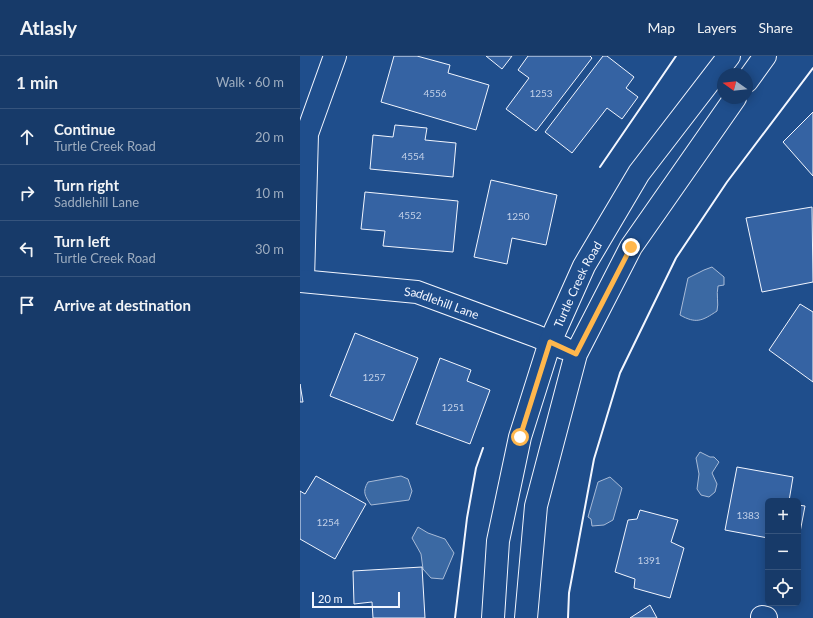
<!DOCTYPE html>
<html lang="en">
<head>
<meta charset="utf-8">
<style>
  :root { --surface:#173a69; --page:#244571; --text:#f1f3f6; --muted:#9eadc0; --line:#36547d }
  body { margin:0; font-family:Lato,sans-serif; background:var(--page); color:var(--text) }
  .controls { position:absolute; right:12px; bottom:12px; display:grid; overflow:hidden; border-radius:6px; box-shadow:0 2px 10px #0003 }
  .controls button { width:36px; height:36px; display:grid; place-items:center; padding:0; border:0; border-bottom:1px solid var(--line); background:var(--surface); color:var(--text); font:20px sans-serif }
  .compass { position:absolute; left:417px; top:12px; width:36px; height:36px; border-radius:50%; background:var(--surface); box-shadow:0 2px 10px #0003; rotate:285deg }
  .scale { position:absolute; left:12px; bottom:10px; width:88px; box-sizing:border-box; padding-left:4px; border:2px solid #f2f6ff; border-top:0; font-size:11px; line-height:14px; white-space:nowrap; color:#f2f6ff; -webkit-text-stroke:3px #1f4e8c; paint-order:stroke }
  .stop { position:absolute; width:12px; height:12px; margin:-9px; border:3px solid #ffb74d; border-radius:50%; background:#fff }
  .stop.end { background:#ffb74d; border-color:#fff; box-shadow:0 1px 4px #0008 }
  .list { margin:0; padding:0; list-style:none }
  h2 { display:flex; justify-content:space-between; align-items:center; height:52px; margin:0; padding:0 16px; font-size:17px }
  h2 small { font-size:13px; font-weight:400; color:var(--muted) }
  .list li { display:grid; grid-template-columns:26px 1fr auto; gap:12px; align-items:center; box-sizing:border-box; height:56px; padding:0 16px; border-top:1px solid var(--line) }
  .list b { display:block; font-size:15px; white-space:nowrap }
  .list p { margin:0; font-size:13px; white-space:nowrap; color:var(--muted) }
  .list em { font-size:13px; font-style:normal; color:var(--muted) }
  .icon { flex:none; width:22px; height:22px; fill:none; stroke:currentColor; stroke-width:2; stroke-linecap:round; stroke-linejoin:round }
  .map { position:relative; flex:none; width:513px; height:562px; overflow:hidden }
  header { display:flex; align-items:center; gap:24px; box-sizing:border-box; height:56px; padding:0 20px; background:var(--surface); border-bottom:1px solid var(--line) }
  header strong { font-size:19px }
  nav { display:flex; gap:22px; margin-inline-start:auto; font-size:14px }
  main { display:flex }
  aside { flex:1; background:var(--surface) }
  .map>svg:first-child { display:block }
  .water { fill:#3b69a3; stroke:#a8bbd7 }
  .building { fill:#3563a3; stroke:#f2f6ff }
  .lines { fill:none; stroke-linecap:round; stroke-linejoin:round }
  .minor-casing { stroke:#f2f6ff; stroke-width:24 }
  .minor { stroke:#1f4e8c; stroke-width:22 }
  .wall { stroke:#f2f6ff; stroke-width:2 }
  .route { stroke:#ffb74d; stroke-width:5 }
  .labels { text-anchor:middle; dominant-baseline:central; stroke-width:3; stroke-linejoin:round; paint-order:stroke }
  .number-label { font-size:10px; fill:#c3d1e8 }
  .street-label { font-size:12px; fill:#f2f6ff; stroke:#1f4e8c }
</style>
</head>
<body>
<header>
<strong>Atlasly</strong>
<nav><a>Map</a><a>Layers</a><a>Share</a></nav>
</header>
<main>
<aside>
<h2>1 min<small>Walk · 60 m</small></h2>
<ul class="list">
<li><svg class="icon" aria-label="ahead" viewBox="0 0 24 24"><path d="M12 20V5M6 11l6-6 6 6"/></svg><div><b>Continue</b><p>Turtle Creek Road</p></div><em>20 m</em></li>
<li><svg class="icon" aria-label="right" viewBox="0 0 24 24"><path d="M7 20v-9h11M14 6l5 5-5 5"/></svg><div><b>Turn right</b><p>Saddlehill Lane</p></div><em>10 m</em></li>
<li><svg class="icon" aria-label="left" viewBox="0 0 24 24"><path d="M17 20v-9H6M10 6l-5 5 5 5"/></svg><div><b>Turn left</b><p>Turtle Creek Road</p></div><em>30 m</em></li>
<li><svg class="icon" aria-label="arrive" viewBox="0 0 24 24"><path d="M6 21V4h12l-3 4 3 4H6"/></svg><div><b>Arrive at destination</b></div></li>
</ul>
</aside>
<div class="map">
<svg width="513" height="562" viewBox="0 0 513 562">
  <rect width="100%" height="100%" fill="#1f4e8c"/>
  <!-- water -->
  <g class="water">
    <path d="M412,211l12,10v8l-6,1c-2,9 1,17 -1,25 -15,10 -21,13 -37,4l8,-37 16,-8z"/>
    <path d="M400,396l10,5h4l5,5 -7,11 5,11 -2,8 -6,5 -8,-2 -4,-6 2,-15 -3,-16z"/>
    <path d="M101,420l7,3 4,12 -3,9 -38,5c-6,-9 -9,-13 -3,-23z"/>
    <path d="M310,421l12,11 -9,32 -9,5 -12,1 -1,-7 -3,-2 10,-35z"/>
    <path d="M118,471l10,6 17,6 9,14 -11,26 -12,-1 -8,-9 -2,-15 -9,-16z"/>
  </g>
  <!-- building -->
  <g class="building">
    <path d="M94,0h23l33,9 -2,8 41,12 -13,45 -95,-28z"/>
    <path d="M186,0h26l-10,13z"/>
    <path d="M228,0h62l2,2 -56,73 -30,-22 23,-31 -11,-8z"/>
    <path d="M303,0h4l27,21 -8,11 12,9 -16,22 -15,-11 -35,45 -27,-21z"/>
    <path d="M513,56v64l-30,-34z"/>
    <path d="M95,69l32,3 -2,12 31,3 -3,34 -83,-8 3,-34 20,2z"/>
    <path d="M191,124l66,15 -11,50 -34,-7 -5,26 -33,-7z"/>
    <path d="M65,136l93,9 -5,51 -70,-6 2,-15 -24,-2z"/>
    <path d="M512,151l1,75 -51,10 -16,-74z"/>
    <path d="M500,248l13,8v70l-44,-32z"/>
    <path d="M55,277l63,25 -25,63 -63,-25z"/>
    <path d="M140,302l31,12 -4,11 23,9 -20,54 -54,-20z"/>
    <path d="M0,328l3,18h-3z"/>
    <path d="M437,411l56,10 -4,24h-21v37l-43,-8z"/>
    <path d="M16,420l50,28 -31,55 -35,-20v-48l5,3z"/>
    <path d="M498,449l7,1 -7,37z"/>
    <path d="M340,454l38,10 -7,22 13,6 -14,50 -36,-10 1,-9 -20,-7 13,-52 9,-1z"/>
    <path d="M122,511l3,51h-52l-1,-16 -18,2 -1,-33z"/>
    <path d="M350,549l7,13h-27z"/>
  </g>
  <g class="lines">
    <!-- minor casing -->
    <g class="minor-casing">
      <g id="minor">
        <path d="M447,25l18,-25"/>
        <path d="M3,224l4,-146 28,-78"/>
        <path id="s1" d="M0,225l117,11 119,44 28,12"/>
        <path d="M462,561l4,1"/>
        <path id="s2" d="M193,562l5,-77 22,-104 30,-95 34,-76 55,-93 90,-117"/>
        <path d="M226,562l10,-112 40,-152 55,-107 104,-149"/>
      </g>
    </g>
    <!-- minor -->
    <use href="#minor" class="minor"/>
    <!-- wall -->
    <g class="wall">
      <path d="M300,111l76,-111"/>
      <path d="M155,562l12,-100 9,-50 7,-20"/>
      <path d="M268,562l1,-25 25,-134 26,-86 56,-115 51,-76 86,-114"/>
    </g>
  </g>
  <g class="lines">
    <!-- route -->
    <path class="route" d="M220,381l30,-95 26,12 55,-107"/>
  </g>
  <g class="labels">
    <!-- number labels -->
    <g class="number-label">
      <text x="135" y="37">4556</text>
      <text x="241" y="37">1253</text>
      <text x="113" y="100">4554</text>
      <text x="110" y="159">4552</text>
      <text x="218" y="160">1250</text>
      <text x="74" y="321">1257</text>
      <text x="153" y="351">1251</text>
      <text x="448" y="459">1383</text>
      <text x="28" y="466">1254</text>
      <text x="349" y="504">1391</text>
    </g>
    <!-- street labels -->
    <g class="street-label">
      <text stroke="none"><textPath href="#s2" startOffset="347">Turtle Creek Road</textPath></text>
      <text stroke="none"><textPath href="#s1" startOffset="144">Saddlehill Lane</textPath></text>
    </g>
  </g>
</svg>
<div class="controls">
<button>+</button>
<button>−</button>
<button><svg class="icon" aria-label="locate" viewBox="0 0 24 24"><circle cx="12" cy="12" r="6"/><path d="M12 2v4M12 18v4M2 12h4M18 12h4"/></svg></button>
</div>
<svg class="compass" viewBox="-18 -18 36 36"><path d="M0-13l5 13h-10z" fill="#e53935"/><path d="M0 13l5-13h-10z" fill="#9eadc0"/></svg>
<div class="scale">20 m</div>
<div class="stop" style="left:220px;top:381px"></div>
<div class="stop end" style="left:331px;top:191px"></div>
</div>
</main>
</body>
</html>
